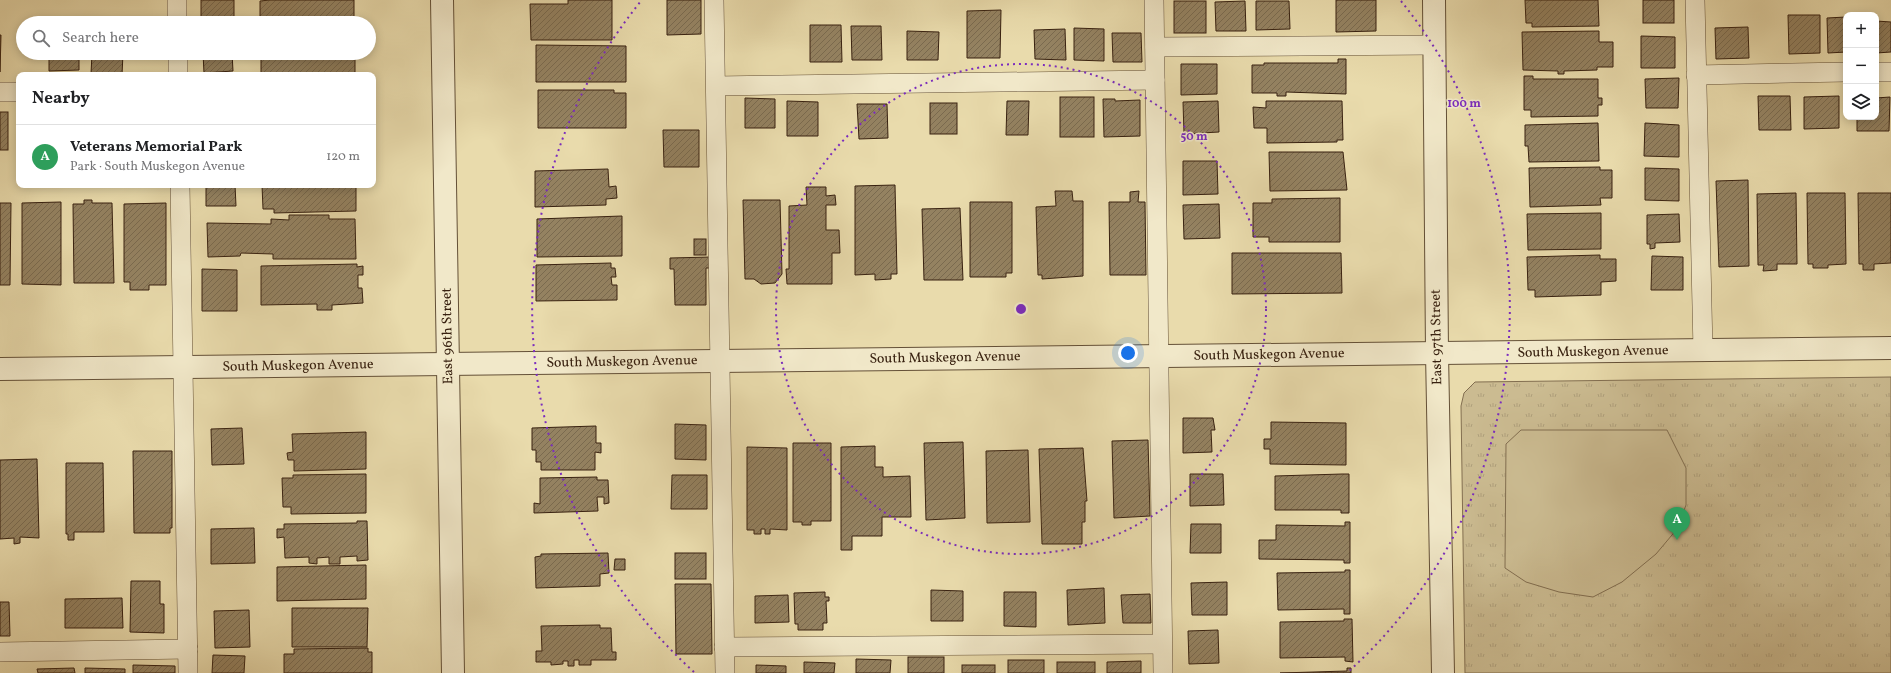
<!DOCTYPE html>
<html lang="en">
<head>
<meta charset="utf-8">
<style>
  :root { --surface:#fff; --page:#f6f6f6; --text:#202124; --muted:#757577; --line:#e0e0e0; --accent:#8f2418 }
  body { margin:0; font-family:Vollkorn,serif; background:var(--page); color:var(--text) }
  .controls { position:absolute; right:12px; top:12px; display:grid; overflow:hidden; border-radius:8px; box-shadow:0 2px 10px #0003 }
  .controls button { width:36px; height:36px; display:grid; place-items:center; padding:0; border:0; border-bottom:1px solid var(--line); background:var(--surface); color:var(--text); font:20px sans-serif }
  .you { position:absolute; left:1128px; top:353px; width:14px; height:14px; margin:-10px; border:3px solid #fff; border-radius:50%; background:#1a73e8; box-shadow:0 0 0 6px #1a73e833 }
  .badge { display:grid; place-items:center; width:26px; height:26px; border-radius:50%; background:var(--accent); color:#fff; font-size:13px; font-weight:700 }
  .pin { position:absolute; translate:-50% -33px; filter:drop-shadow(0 1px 2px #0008) }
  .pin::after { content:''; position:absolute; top:21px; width:14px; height:12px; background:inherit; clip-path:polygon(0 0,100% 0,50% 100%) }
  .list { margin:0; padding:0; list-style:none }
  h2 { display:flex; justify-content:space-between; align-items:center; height:52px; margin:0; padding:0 16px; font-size:17px }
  h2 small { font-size:13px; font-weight:400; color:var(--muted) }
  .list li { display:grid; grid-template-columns:26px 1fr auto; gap:12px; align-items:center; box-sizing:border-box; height:64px; padding:0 16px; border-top:1px solid var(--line) }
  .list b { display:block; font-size:15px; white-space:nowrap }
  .list p { margin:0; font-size:13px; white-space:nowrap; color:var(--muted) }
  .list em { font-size:13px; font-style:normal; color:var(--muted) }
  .icon { flex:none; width:22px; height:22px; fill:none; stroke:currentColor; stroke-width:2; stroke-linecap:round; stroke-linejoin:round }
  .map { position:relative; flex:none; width:1891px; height:673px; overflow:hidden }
  .search { position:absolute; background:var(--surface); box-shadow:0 2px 10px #0003; left:16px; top:16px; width:360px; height:44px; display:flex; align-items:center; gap:10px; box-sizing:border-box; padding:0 14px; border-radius:22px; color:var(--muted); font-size:15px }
  .panel { position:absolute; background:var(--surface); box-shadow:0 2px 10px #0003; left:16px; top:72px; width:360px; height:116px; border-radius:8px }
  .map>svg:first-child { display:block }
  .park { fill:url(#park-tufts); stroke:#826e50 }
  .pitch { fill:#cbbb91; stroke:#826e50 }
  .building { fill:url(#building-hatch); stroke:#382110 }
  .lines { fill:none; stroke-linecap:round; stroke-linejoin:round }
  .lane-casing { stroke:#645037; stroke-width:20 }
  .street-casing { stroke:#645037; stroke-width:24 }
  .lane { stroke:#f1e8c9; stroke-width:19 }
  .street { stroke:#f1e8c9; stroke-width:22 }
  .ring { fill:none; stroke:#7b2cbf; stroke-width:2; stroke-dasharray:2 4 }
  .labels { text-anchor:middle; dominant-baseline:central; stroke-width:3; stroke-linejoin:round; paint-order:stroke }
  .street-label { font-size:14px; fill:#382110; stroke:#f1e8c9 }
  .centre { fill:#7b2cbf; stroke:#f1e8c9; stroke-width:2 }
  .ring-label { font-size:12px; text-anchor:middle; font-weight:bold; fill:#7b2cbf; stroke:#f1e8c9; stroke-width:3; stroke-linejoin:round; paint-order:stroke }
</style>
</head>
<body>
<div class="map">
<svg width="1891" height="673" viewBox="0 0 1891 673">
  <defs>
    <pattern id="park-tufts" width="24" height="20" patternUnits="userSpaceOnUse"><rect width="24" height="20" fill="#cbbb91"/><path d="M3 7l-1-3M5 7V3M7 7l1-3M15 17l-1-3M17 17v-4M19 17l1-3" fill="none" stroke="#afa07c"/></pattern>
    <pattern id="building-hatch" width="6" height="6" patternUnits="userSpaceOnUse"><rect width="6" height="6" fill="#948261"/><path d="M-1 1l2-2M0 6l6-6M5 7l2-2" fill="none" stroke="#7a6a4f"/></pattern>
  </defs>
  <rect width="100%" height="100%" fill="#e9dbac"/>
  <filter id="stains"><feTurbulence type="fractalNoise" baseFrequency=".005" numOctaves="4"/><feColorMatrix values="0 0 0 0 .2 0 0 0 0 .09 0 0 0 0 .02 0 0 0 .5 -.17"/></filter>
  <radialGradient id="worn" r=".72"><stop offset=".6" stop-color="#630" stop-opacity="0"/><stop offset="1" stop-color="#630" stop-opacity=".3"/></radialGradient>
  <!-- park -->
  <path class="park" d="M1891,377v296h-426l-4,-267 3,-13 11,-11z"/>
  <!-- pitch -->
  <path class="pitch" d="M1521,430h146l19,38v37l-9,24 -21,25 -34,28 -29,15 -34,-5 -33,-10 -21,-14 1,-124z"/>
  <!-- building -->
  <g class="building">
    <rect x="201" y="0" width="33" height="23"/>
    <path d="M270,0h84v23h-94v-22z"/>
    <path d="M568,0h44v40h-81l-1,-36h38z"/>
    <path d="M667,0h34v34l-34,1z"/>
    <path d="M1336,0h40v31l-40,1z"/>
    <path d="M1525,0h73l1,26 -67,1v-4h-6z"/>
    <rect x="1643" y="0" width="31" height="23"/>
    <rect x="1174" y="1" width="32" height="32"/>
    <path d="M1245,1l1,30h-30l-1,-29z"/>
    <path d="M1256,1h33l1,28 -34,1z"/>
    <path d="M1001,10l-1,48h-33v-47z"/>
    <path d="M1788,15h32v38l-31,1z"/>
    <path d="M1846,17v35l-18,1 -1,-35z"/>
    <path d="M1876,21l15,1v30l-15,1z"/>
    <path d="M810,25h31l1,37h-32z"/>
    <path d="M851,26h30l1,34h-30z"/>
    <path d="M1748,27l1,31 -33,1 -1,-31z"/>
    <path d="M1074,28l30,1v32l-30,-1z"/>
    <path d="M1065,29l1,31 -31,-1 -1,-29z"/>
    <path d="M907,31l32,1 -1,28h-31z"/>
    <path d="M1599,31v11h14v25h-16v3l-33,1v3h-6v-3l-35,-1 -1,-38z"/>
    <path d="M1112,33h29l1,29h-29z"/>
    <path d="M0,35h1l-1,37z"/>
    <path d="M1641,36l34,1v31h-34z"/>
    <path d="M536,45l90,1v36h-90z"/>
    <path d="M49,53h30v17l-30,1z"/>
    <path d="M92,53h31l-1,22 -31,-1z"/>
    <path d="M203,53h29l1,18 -29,2z"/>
    <rect x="261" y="53" width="94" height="22"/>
    <path d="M1338,59h8v35l-60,-2v4h-9v-3h-25v-28h12v-2h74z"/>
    <path d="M1181,64h36v30l-36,1z"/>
    <path d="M1524,76h9v3h65v19h4v7h-4v11l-67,1v-7h-7z"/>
    <path d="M1679,78l-1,30h-32l-1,-29z"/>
    <path d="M538,90h76v3h12v35h-88z"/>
    <path d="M1758,96h32l1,34h-32z"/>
    <path d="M1839,96v32l-35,1v-32z"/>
    <rect x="1060" y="97" width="34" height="40"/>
    <path d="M1890,97l-1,34h-32v-14h19v-19z"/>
    <path d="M745,98l30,1v29h-30z"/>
    <path d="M1103,99h12v2l25,-1v36l-36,1z"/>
    <path d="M787,101l31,1v34h-31z"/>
    <path d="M1007,101h22l-1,34h-22z"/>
    <path d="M1218,101l1,31 -35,2 -1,-32z"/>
    <path d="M1266,101h76l1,39h-6v2l-70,1v-15h-13l-1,-21 13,1z"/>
    <rect x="930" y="103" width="27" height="31"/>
    <path d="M857,104h30l1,34 -29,1z"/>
    <rect x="0" y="112" width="8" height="38"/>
    <path d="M1598,123l1,38 -70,1 -1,-16h-3v-21z"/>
    <path d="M1645,123l34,2v32l-35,-1z"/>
    <path d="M663,130h36v37h-35z"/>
    <path d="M1269,152h74l4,38 -77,1z"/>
    <path d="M1183,161h34l1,33 -35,1z"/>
    <path d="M1600,167v3h12v28h-12l1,7 -71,2 -1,-39z"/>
    <path d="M1645,168l34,1v32l-34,-1z"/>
    <path d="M608,169l1,18 7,-1 1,12 -11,1v6l-71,2v-36z"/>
    <path d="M1748,180l1,86 -30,1 -3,-86z"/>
    <path d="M206,185h29l1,21h-30z"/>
    <path d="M262,185h94v26l-82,2v-4h-11z"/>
    <path d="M895,185l2,89h-6v5l-16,1v-6l-20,1v-89z"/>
    <path d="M806,187h20v9l9,-1 1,10h-10v25h13l1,23h-8v31h-45l-1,-15h3v-63l18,-1z"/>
    <path d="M1055,191h17l1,10h10v75l-41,3v-4h-4l-2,-68 20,-1z"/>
    <path d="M1139,191l-1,11h7l1,73h-36l-1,-73h21v-10z"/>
    <path d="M1796,193l1,71h-20v6l-14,1 1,-6h-6l-1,-71z"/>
    <path d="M1807,193h38l1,71 -18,1v3h-15v-4h-5z"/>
    <path d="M1858,193h33v70l-17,1v6h-11v-6h-4z"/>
    <path d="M1340,198v44h-71v-5h-16v-34h19v-4z"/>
    <path d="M84,200h8v3h20l2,80h-40l-1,-79h11z"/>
    <path d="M743,200h37l2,74 -7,9 -14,1 -7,-5h-9z"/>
    <path d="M61,202v83l-39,-1v-81z"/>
    <path d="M970,202h42v71h-6v4h-36z"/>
    <path d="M0,203h11l-1,82h-10z"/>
    <path d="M166,203v82h-17v5h-19v-8h-6v-78z"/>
    <path d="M1219,204l1,34 -36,1 -1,-34z"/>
    <path d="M960,208l3,72h-39l-2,-71z"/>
    <path d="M1601,213v36l-73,1 -1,-36z"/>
    <path d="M1679,214l1,28 -25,1v5l-5,1v-5h-3v-29z"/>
    <path d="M289,215h40v4h26l1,40h-83v-5l-32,-1 -1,3 -32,1 -1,-34 64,1v-5l18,1z"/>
    <path d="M622,216v40l-85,1v-38z"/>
    <rect x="694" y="239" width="12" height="16"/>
    <path d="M1232,253h109l1,40 -110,1z"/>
    <path d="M1600,255v4h16v22l-15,1v13l-66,2v-7h-7l-1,-33z"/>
    <path d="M1652,256l31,1v33h-32z"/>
    <path d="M711,257v11h-5v37h-31l-1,-36h-4v-11z"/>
    <path d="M611,263v5h4l1,9h-5l1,8h5v15l-81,1v-36z"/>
    <path d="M357,264v3l6,-1v9h-5v13h4l1,15 -31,2v5h-15v-6l-56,1v-39z"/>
    <path d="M202,269l35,1v41h-35z"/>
    <path d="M1183,418h30l2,12h-4l1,22 -29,1z"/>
    <path d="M1271,422l75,1v42l-76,-1v-15h-6v-10h7z"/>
    <path d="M675,424l31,1v35l-31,-1z"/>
    <path d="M596,426v17h5v10l-6,-1v18h-54v-8h-5v-12h-4v-22z"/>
    <path d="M242,428l2,36 -32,1 -1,-36z"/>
    <path d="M366,432v37l-72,2v-11h-6l-1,-7 6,-1 -1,-18z"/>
    <path d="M1148,440l2,76 -36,2 -2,-77z"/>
    <path d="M963,442l2,76 -39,2 -2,-77z"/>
    <path d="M793,443h38v78h-20v4h-9v-3h-9z"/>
    <path d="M875,446v21h8v10l27,-1 1,41h-29v19h-30v14h-11v-103z"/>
    <path d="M747,447l40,1v82l-17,-1v5h-5v-5h-4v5h-7v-4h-7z"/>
    <path d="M1083,448l4,53h-2v21h-3v22h-40l-3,-95z"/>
    <path d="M1028,450l2,72 -43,1 -1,-72z"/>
    <path d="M133,451h39v77h-2v5h-36z"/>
    <path d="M37,459l2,79 -19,-1v6l-6,1v-6l-14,1v-79z"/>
    <path d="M66,463h37l1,69h-30v8h-6v-6h-2z"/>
    <path d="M366,474v39l-75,1v-7h-8l-1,-29h11v-3z"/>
    <path d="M1190,474h33l1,31 -34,1z"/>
    <path d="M1342,474h7v39h-8v-3h-66v-34z"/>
    <path d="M672,475h35v34h-36z"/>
    <path d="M597,477v3h11l1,23 -5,1v-7h-7l1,14 -64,2v-10l6,1v-26z"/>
    <path d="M357,521h10l1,39 -11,1v-5l-17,1v7h-11v-7l-12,1v6l-8,-1v-6l-24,1 -1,-21 -7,1v-9h7v-5l73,-1z"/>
    <path d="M1345,522h5v41h-6v-3l-85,-1v-19h17v-15l69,1z"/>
    <path d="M1191,524h30v29h-31z"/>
    <path d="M254,528l1,35 -44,1v-35z"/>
    <path d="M608,553l1,20 -9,1v12l-64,2 -1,-31 6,-1v-2z"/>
    <rect x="675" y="553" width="31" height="26"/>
    <path d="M615,559h10v11h-11z"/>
    <path d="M366,565v34l-89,2v-34z"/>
    <path d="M1345,570h5v44h-6v-5l-66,1 -1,-37 68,-1z"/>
    <path d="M131,581h29v23h4v29l-34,-1z"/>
    <path d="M1227,582v33h-35l-1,-32z"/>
    <path d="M675,584h36l1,70h-36z"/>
    <path d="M1104,588l1,35 -37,2 -1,-35z"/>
    <path d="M931,590l32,1v30h-32z"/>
    <path d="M825,592v5h4v4h-3l1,22h-4v7h-25v-6h-3l-1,-31z"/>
    <path d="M1004,592h32v35l-32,-1z"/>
    <path d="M1150,594l1,29h-28l-2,-28z"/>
    <path d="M788,595l1,27 -34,1v-27z"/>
    <path d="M122,598l1,30h-58v-29z"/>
    <path d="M0,602h9l1,34h-10z"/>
    <path d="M292,608h76l-1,39h-75z"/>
    <path d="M249,610l1,37 -35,1 -1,-37z"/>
    <path d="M1344,619h8l1,43 -8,-1v-4l-65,1v-36l64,-1z"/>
    <path d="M600,625v3h11l1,24h4v8h-25v5h-12v-5h-5v6h-6v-5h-5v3l-12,1v-3h-15v-11h6l-1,-25z"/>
    <path d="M1218,630l1,33 -30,1 -1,-33z"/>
    <path d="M368,648v4h4v21h-88v-19h10v-5z"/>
    <path d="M213,655l32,1 -1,17h-32z"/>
    <rect x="908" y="657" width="36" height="16"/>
    <path d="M856,659l35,1 -1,13h-34z"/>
    <rect x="1008" y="660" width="36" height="13"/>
    <path d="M1141,661v12h-34v-11z"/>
    <path d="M804,662l31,1 -1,10h-30z"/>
    <rect x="1057" y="662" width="38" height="11"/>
    <path d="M133,665l42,1v7h-42z"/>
    <path d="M756,665l30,1v7h-30z"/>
    <rect x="962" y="665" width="33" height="8"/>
    <path d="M74,668l1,5h-37l-1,-4z"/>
    <path d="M85,668l40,1v4h-40z"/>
    <path d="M1347,668h4v5h-71l67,-2z"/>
  </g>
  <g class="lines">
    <!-- lane casing -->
    <g class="lane-casing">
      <g id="lane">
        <path d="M177,0v23"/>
        <path d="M714,0l11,673"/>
        <path d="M1154,0l9,673"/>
        <path d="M1695,0l8,350"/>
        <path d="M1155,47l279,-2"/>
        <path d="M178,53v22"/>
        <path d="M1876,72h15"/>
        <path d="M1696,75l150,-3"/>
        <path d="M716,86l439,-6"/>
        <path d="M0,92h19"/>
        <path d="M180,185l8,488"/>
        <path d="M724,647l438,-3"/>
        <path d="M0,652l188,-3"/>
      </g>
    </g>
    <!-- street casing -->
    <g class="street-casing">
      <g id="street">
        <path d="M442,0l11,673"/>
        <path d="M1434,0l3,353 6,320"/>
        <path d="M0,369l1891,-21"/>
      </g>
    </g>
    <!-- lane -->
    <use href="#lane" class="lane"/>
    <!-- street -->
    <use href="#street" class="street"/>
  </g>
  <!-- distance rings -->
  <g class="ring">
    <circle cx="1021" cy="309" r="245"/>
    <path d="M694 672A489 489 0 0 1 641 1M1401 1A489 489 0 0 1 1348 672"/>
  </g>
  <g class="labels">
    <!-- street labels -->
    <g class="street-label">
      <text transform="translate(448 336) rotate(-91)">East 96th Street</text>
      <text transform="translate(1437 337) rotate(-91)">East 97th Street</text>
      <text transform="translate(1593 352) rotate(-1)">South Muskegon Avenue</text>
      <text transform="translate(1269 355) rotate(-1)">South Muskegon Avenue</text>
      <text transform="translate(945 358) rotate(-1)">South Muskegon Avenue</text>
      <text transform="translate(622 362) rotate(-1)">South Muskegon Avenue</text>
      <text transform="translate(298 366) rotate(-1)">South Muskegon Avenue</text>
    </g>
  </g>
  <circle cx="1021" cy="309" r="6" class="centre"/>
  <g class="ring-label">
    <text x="1464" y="107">100 m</text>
    <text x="1194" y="140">50 m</text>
  </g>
  <rect width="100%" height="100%" filter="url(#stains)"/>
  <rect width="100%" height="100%" fill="url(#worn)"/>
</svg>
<div class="controls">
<button>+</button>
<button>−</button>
<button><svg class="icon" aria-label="layers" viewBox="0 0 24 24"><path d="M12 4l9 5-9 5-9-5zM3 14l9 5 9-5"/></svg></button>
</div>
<div class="you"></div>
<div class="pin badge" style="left:1677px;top:540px;background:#2e9e5b">A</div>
<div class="search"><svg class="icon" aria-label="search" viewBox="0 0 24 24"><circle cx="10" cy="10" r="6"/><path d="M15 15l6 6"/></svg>Search here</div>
<section class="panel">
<h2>Nearby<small></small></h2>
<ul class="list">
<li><span class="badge" style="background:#2e9e5b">A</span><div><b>Veterans Memorial Park</b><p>Park · South Muskegon Avenue</p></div><em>120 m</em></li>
</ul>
</section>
</div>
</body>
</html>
